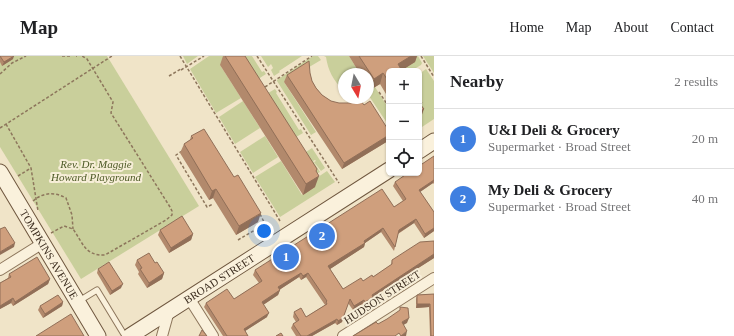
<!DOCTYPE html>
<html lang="en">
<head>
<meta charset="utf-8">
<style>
  :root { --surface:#fff; --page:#f2f2f2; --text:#202124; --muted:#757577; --line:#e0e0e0; --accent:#9e2a2b }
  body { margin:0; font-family:Georgia,serif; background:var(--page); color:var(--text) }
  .controls { position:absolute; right:12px; top:12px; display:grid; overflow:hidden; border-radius:6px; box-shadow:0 1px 3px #0004 }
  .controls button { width:36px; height:36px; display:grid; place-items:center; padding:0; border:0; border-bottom:1px solid var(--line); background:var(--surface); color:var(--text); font:20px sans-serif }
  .compass { position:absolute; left:338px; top:12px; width:36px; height:36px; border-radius:50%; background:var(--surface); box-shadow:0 1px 3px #0004; rotate:170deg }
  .you { position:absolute; left:264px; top:175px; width:14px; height:14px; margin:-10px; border:3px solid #fff; border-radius:50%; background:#1a73e8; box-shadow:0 0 0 6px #1a73e833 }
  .badge { display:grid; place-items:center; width:26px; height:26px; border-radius:50%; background:var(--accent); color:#fff; font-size:13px; font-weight:700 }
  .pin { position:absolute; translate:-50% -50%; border:2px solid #fff; box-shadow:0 1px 4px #0006 }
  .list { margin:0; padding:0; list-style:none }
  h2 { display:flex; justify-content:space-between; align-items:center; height:52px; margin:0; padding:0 16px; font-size:17px }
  h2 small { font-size:13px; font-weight:400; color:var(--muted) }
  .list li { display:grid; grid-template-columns:26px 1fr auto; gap:12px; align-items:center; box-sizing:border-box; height:60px; padding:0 16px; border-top:1px solid var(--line) }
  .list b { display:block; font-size:15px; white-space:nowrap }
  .list p { margin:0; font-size:13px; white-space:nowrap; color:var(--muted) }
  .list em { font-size:13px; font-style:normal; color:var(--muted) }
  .icon { flex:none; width:22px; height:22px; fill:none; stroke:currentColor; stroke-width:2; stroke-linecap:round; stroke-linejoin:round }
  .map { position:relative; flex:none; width:434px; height:280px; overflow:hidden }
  header { display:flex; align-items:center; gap:24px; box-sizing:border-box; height:56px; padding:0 20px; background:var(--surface); border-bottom:1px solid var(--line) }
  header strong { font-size:19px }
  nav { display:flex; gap:22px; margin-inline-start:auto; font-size:14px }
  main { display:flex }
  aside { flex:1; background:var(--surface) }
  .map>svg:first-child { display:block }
  .green { fill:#c9cf9b }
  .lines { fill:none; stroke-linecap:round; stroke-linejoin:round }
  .lane-casing { stroke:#8d765c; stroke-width:7 }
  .street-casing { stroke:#8d765c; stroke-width:12 }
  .secondary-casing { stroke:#6f573f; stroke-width:17 }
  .path { stroke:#8d765c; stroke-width:1.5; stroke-dasharray:3 2; stroke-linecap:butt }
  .lane { stroke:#faf1dc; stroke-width:5 }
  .street { stroke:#faf1dc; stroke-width:10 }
  .secondary { stroke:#faf1dc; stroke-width:15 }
  .wall { fill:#b2896c }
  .shaded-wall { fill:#916f58 }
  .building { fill:#cf9f7d; stroke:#916f58 }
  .labels { text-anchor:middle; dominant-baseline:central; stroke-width:4; stroke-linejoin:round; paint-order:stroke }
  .park-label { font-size:11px; font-style:italic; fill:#4d5a26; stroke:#f7eed8 }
  .street-label { font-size:11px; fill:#3d2e20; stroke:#f7eed8 }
</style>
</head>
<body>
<header>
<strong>Map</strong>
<nav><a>Home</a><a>Map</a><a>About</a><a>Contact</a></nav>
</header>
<main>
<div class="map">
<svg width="434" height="280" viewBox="0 0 434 280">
  <rect width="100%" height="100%" fill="#f0e4c8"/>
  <!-- green -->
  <g class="green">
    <path d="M0,0h107l92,150 -118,73 -81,-132z"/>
    <path d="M183,0h15l-11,8z"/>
    <path d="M209,0h43l10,16 2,-1 2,3 -14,9 -32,-18 21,33 -25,15 -26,-44z"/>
    <path d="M261,0h41l-23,15 1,1 -6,4 -3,-6 2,-2 -2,-4 -3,3z"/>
    <path d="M313,0h5l3,4 -37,22 32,50 -5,3 -34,-54v-1z"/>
    <path d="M324,0h25l11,18h-16v16c-11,-9 -16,-20 -18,-33z"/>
    <path d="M411,0h7l4,7 -1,2 -10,6h-3l-2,-4z"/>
    <path d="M423,0h11v17z"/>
    <path d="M426,13l8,12v38l-15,10v-55z"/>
    <path d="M368,31l2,3 5,-3 14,22v17l-20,-30h-1z"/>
    <path d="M275,33l2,3 -1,1 23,37 2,-1 2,4 -12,7 -28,-44z"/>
    <path d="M243,45l17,27 -25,16 -16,-27z"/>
    <path d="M265,80l13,21 -25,16 -13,-21z"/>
    <path d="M312,92l13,20 -4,3 -7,-9 2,-1 -1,-1 -2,1 7,11 -4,2 -13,-20z"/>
    <path d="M281,105l21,34 10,-14 15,-10 8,11 -55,35 -25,-40z"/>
  </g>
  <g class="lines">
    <!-- lane casing -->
    <g class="lane-casing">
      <path id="lane" d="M79,245l18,-11 28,46"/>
    </g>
    <!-- street casing -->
    <g class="street-casing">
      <g id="street">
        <path d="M0,214l43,-27"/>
        <path d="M189,242l24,38"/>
        <path d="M162,280l7,-25"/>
        <path d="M343,280l91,-58"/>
      </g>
    </g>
    <!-- secondary casing -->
    <g class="secondary-casing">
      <g id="secondary">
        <path d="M419,95l15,-10"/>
        <path id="s1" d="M0,116l98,164"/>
        <path id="s2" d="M130,280l259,-166"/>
      </g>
    </g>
    <!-- path -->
    <g class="path">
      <path d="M62,0h8"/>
      <path d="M76,0h1"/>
      <path d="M180,0l100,165"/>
      <path d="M257,0l82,127"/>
      <path d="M421,0l13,21"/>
      <path d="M181,14l23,-14"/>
      <path d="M0,18l12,-11 14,-7"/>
      <path d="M169,20l12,-7"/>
      <path d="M265,31l47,-31"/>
      <path d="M379,36l10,15"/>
      <path d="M6,68l25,44 7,43"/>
      <path d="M0,72l112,-72"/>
      <path d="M182,95l-6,4 31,52 6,-3"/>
      <path d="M18,120l13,-8"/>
      <path d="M33,145c10,-9 22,-9 33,-3l6,17 1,14"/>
      <path d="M260,158l5,10"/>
      <path d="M51,177l13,-7 9,3c10,14 12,27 32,26l61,-35 6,-5v-4l-2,-4 -59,-94 2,-11 -26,-43 -5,-3"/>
      <path d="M238,184l27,-16 3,5"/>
    </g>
    <!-- lane -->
    <use href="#lane" class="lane"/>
    <!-- street -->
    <use href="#street" class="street"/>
    <!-- secondary -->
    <use href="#secondary" class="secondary"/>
  </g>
  <!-- wall -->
  <g class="wall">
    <path d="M0,0l13,3 -11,7 -2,-4z"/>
    <path d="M223,0h22l71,116 -1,15 -12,8 -83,-130z"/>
    <path d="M349,0h68l-2,6 -14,8 -12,1v28l-9,-15 -10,6 -2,-4v-12h-8z"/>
    <path d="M310,17l2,8 4,7 6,7 66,46 -46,28 -58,-87 3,-7z"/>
    <path d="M191,80l67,86 -22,13 -23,-37 -4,2 -29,-47 4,-9 6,-4z"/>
    <path d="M434,100v28l-1,-1 -13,9 14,20v19l-10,7 -10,-15 -16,11 -4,17 -13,-19 -16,11 -1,4 -34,22 13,20 30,-12 18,-12 1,-5 42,-19v17l-55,35 -6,4 -2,4 -7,5 -2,-2 -9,6 -5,-7 -6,19 -5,3 -2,-2 -23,13h-16l-5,-8 2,-4 3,-2 -3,-5 1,-5 12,5 19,-12 -19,-28 -5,3 -2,-3 -20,13h1l-2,5 -15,10 4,12 -22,14 3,5h-25l-19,-29 2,-4 28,-4 25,-16 -6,-8 2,-5 139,-63 9,-6 -10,-15 2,-4z"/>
    <path d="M160,174l33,4 -2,6 -22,13 -11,-18z"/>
    <path d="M137,204l18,3 9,10 -2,6 -15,9 -9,-14 1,-2 -4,-7z"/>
    <path d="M98,213l23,19 -11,7 -13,-22z"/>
    <path d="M9,218l41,5 -2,5 -35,22 -2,-3 -11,6v-26l8,-5z"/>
    <path d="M434,238v42h-4l-1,-29 -13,1v-9l1,-4z"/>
    <path d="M63,246l-1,4 -19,12 -5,-8 2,-4z"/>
  </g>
  <!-- shaded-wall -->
  <g class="shaded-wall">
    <path d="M14,0l-1,3 -11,7 2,-4z"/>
    <path d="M411,0h6l-2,6 -14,9 -3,-7z"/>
    <path d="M383,17l-3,11 -10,6 4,-11z"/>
    <path d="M424,53l-4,11h-1v-8z"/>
    <path d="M389,79l-1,6 -46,28 2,-6z"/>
    <path d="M317,113l-3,10 5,-3 -4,11 -12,8 3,-11 10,-13z"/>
    <path d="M434,124l-1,3 -16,11 2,-4z"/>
    <path d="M216,133l-3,9 -4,2 3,-9z"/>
    <path d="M261,157l-3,9 -22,13 3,-9z"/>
    <path d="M416,163l-2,4 -17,11 2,-4z"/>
    <path d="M383,172l-2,4 -16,11 -1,4 -37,24 1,-5 36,-25z"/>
    <path d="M434,172v3l-10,7 1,-4z"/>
    <path d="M193,178l-2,6 -22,13 2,-5z"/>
    <path d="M15,187l-1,4 -14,8v-3z"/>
    <path d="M434,198v4l-55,35 -6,4 -2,4 -7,5 1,-4 7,-7z"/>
    <path d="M164,217l-2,6 -15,9 2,-5z"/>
    <path d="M301,217l-2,4 -23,15 2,-5z"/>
    <path d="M308,217l-2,4 -5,3 2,-4z"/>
    <path d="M50,223l-2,5 -35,22 2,-4z"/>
    <path d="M123,228l-2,4 -11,7 2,-4z"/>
    <path d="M280,234l-2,5 -18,12 2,-5z"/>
    <path d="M13,242l-2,5 -11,6v-3z"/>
    <path d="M364,244l-2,4 -9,6 1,-4z"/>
    <path d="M63,246l-1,4 -19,12 2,-4z"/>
    <path d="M417,248h13l-1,3 -13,1z"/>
    <path d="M269,257l-2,4 -25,16 2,-4z"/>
    <path d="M343,262l-1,4 -5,3 1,-4z"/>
    <path d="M409,262l-2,5 -7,4 2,-5z"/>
    <path d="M337,263l-2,4 -23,13h-5z"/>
    <path d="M407,275l-1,5h-6h1z"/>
  </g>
  <!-- building -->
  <g class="building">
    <path d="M0,0h14l-10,6z"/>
    <path d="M225,0h20l72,113 -1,2 3,5 -13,8z"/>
    <path d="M359,0h52l-13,8 4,7h-13v11l-6,-9 -9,6z"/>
    <path d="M309,5l1,12 2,8 4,7 6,7 9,6 8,2h12l10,-2 3,4 6,-4 19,30v4l-45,28 -57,-88z"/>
    <path d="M419,42l3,5 -2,1 4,5 -5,3z"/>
    <path d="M204,73l30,48 4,-2 23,38 -22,13 -23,-37 -4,2 -28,-47 9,-6 -2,-2z"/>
    <path d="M434,100v24l-15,10 15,22v16l-9,6 -9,-15 -17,11 -4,17 -12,-19 -19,13 1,2 -37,23 15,23 18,-11 2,3 9,-6 1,2 19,-13v-4l28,-18 14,-1v13l-53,35 -9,6 1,2 -8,5 -1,-2 -10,6 -4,-7 -7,19 -5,3 -1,-2 -30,17h-6l-8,-12 6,-4 -5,-8 7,-4 5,9 21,-13 -1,-2 1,-1 -19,-28 -5,3 -2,-3 -23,14 2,3 -18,12 7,11 -25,16 4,7h-21l-21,-33 21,-14 7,10 28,-18 -7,-11 127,-81 12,18 12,-8 -11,-17 13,-9h11v-7z"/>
    <path d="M182,160l11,18 -22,14 -11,-18z"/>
    <path d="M5,171l10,16 -15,9v-23z"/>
    <path d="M149,197l6,10 2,-1 7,11 -15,10 -9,-14 2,-1 -5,-8z"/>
    <path d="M37,201l13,22 -35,23 -2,-4 -13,8v-23l11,-6 -2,-3z"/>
    <path d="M109,206l14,22 -11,7 -14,-22z"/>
    <path d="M434,238v42h-3l-1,-32h-13v-9z"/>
    <path d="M58,239l5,7 -18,12 -5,-8z"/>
    <path d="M400,251l8,1 1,10 -7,4 5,9 -6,5 -2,-3 -4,3h-42l23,-14 2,2 9,-5 13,-9z"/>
    <path d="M71,258l13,22h-48z"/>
    <path d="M202,274l5,6h-8z"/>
    <path d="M281,277l2,3h-7z"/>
  </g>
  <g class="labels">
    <!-- park labels -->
    <g class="park-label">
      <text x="96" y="108">Rev. Dr. Maggie<tspan x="96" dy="13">Howard Playground</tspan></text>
    </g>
    <!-- street labels -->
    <g class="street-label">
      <text stroke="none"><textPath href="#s1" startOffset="96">TOMPKINS AVENUE</textPath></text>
      <text stroke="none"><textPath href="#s2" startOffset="106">BROAD STREET</textPath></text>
      <text transform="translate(382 241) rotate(-33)">HUDSON STREET</text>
    </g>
  </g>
</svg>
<div class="controls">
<button>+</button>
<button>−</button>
<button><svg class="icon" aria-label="locate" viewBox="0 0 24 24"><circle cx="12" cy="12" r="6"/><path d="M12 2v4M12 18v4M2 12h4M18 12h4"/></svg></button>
</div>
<svg class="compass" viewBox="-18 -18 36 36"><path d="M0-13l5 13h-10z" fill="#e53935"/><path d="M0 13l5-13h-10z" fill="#757577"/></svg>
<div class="you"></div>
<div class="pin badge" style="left:286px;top:201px;background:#3f7fe0">1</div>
<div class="pin badge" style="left:322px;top:180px;background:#3f7fe0">2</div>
</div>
<aside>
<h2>Nearby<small>2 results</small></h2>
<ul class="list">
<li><span class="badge" style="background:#3f7fe0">1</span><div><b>U&amp;I Deli &amp; Grocery</b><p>Supermarket · Broad Street</p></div><em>20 m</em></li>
<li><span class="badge" style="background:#3f7fe0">2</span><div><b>My Deli &amp; Grocery</b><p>Supermarket · Broad Street</p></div><em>40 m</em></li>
</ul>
</aside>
</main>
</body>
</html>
